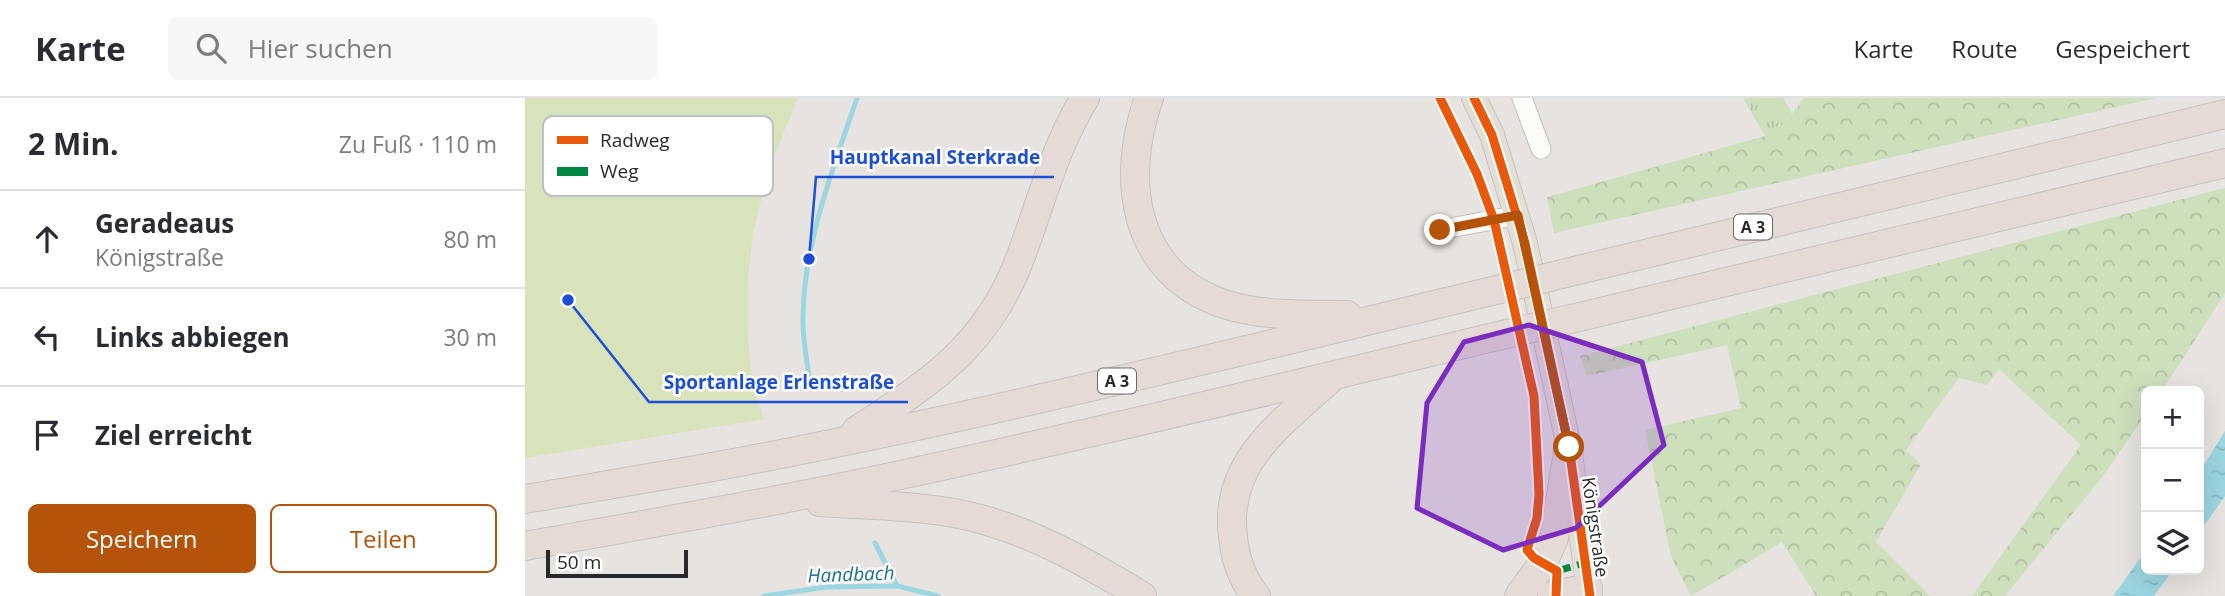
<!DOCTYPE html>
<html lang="de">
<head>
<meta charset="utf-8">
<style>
  :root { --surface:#fff; --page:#f7f7f7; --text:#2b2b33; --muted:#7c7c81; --line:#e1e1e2; --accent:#b45309 }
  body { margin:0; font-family:"Open Sans",sans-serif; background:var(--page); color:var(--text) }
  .controls { position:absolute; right:21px; bottom:21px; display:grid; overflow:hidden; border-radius:10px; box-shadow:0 7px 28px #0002 }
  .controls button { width:63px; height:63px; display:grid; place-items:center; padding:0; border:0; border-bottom:2px solid var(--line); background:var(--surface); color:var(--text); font:35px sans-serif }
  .scale { position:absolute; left:21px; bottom:18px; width:142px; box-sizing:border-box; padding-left:7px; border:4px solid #292929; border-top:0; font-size:19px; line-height:24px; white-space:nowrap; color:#292929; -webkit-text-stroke:5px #fff; paint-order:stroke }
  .stop { position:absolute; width:21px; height:21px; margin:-16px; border:5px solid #b45309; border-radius:50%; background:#fff }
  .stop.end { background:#b45309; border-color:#fff; box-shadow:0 2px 7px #0008 }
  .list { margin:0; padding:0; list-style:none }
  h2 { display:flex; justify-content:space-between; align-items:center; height:91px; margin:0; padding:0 28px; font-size:30px }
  h2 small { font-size:23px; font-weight:400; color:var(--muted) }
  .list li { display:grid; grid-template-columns:46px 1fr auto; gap:21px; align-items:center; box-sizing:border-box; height:98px; padding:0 28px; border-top:2px solid var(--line) }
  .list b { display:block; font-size:26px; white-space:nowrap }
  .list p { margin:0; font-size:23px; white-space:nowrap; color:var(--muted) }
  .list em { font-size:23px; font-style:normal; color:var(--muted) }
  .actions { display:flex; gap:14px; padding:21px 28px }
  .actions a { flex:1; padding:16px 0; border:2px solid var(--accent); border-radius:10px; text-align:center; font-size:24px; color:var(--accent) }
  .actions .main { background:var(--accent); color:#fff }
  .icon { flex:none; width:38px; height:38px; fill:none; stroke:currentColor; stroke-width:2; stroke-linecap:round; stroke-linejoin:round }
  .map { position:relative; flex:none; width:1700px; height:498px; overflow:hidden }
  header { display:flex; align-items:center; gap:42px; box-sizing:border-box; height:98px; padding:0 35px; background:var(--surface); border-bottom:2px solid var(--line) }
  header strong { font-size:33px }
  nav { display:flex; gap:38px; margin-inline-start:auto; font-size:24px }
  .search { width:490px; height:63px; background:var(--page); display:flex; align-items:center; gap:18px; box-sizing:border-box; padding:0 24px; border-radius:10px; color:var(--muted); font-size:26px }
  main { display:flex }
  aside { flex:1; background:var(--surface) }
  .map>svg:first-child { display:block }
  .grass { fill:url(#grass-tufts) }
  .forest { fill:url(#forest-crowns) }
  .pitch { fill:#d8e2bb }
  .water { fill:url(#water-ripples) }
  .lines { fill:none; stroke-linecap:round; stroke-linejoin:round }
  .stream { stroke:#9bd6e1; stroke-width:5 }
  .minor-casing { stroke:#c1c0c0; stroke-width:21 }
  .major-casing { stroke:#c3c2c1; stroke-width:26 }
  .highway-casing { stroke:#c3c2c1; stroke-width:30 }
  .minor { stroke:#fbfbfa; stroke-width:19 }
  .major { stroke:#e4dfd5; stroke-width:24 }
  .highway { stroke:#e5dad5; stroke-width:28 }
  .highway-bridge-casing { stroke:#c3c2c1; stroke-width:30; stroke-linecap:butt }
  .highway-bridge { stroke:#e5dad5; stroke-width:28 }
  .quiet { stroke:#00873e; stroke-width:7; stroke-dasharray:14 7; stroke-linecap:butt }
  .cycleway-casing { stroke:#fff; stroke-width:13 }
  .cycleway { stroke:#e8590c; stroke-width:9 }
  .route { stroke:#b45309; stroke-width:9 }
  .marked { fill:#7b2cbf; fill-opacity:0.2; stroke:#7b2cbf; stroke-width:5; stroke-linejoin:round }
  .labels { text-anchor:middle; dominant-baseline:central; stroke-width:5; stroke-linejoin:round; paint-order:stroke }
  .shield { fill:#fff; stroke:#696969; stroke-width:2 }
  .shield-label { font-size:16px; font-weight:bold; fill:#292929 }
  .street-label { font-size:18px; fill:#292929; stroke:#fff }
  .water-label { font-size:19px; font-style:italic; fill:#1c718a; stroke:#fff }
  .key { fill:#fff; stroke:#bfbfbf; stroke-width:2 }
  .key-label { font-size:19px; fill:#292929 }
  .leader { fill:none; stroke:#1d4ed8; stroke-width:2.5 }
  .callout-dot { fill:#1d4ed8; stroke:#fff; stroke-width:2.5 }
  .callout-label { font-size:19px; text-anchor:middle; font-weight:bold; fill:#1d4ed8; stroke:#fff; stroke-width:5; stroke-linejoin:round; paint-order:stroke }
</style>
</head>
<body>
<header>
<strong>Karte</strong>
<div class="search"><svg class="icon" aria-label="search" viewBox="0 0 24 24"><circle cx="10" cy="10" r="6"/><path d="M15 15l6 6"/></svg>Hier suchen</div>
<nav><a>Karte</a><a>Route</a><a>Gespeichert</a></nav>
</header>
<main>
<aside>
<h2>2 Min.<small>Zu Fuß · 110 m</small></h2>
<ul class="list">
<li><svg class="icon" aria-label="ahead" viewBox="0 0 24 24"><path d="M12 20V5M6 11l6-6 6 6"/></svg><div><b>Geradeaus</b><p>Königstraße</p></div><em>80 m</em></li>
<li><svg class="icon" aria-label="left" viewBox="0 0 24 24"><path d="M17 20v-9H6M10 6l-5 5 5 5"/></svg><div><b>Links abbiegen</b></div><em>30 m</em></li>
<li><svg class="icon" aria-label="arrive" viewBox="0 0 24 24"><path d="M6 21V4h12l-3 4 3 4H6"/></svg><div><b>Ziel erreicht</b></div></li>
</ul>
<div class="actions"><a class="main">Speichern</a><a>Teilen</a></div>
</aside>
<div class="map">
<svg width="1700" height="498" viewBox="0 0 1700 498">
  <defs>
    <pattern id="grass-tufts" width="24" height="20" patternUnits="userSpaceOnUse" patternTransform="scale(1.75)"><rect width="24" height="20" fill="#cedfbc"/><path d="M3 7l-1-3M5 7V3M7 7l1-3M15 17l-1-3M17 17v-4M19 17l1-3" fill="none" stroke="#b1bfa2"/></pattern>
    <pattern id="forest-crowns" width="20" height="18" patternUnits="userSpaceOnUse" patternTransform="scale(1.75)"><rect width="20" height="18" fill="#cedfbc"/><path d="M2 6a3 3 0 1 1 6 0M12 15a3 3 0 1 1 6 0" fill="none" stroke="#b1bfa2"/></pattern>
    <pattern id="water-ripples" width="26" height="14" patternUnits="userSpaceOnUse" patternTransform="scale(1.75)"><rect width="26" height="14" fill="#9bd6e1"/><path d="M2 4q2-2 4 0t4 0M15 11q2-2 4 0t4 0" fill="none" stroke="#86b8c1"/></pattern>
  </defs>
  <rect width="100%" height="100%" fill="#e7e3e0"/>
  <!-- grass -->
  <path class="grass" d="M1218,0h40l9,16 -27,22z"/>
  <!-- forest -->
  <g class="forest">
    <path d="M1279,0h352l-602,135 -7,-36 218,-61 27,-22z"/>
    <path d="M1700,90v105l-63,98h-16v23l-43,62 -98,120h-33l109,-151 -82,-76 -12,16 -28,-7 -53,72 15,14 -45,78 54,54h-114l-34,-54 -91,54 -20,-40 -26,-126 96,-22 -14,-63 -140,31 -7,-20z"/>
  </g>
  <!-- pitch -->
  <path class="pitch" d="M0,0h273c-15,36 -30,72 -39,110 -14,54 -14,115 -7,170 2,14 8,28 12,41l-239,39z"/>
  <!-- water -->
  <g class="water">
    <path d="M1700,333v65l-26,37v-60z"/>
    <path d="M1621,452v20h27l-19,26h-41z"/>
  </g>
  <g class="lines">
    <!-- stream -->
    <g class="stream">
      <path d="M284,279c-2,-17 -6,-36 -6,-54 -1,-76 30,-154 54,-225"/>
      <path d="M350,445l22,43"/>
      <path d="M239,498l63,-9 70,-1 41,10"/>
    </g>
    <!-- minor casing -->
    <g class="minor-casing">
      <g id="minor">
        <path d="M997,0l19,51"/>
        <path d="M915,132l78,-15"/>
      </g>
    </g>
    <!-- major casing -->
    <g class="major-casing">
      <path id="major" d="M949,0l18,37 33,108 44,204 21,149"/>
    </g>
    <!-- highway casing -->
    <g class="highway-casing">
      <g id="highway">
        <path d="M624,0c-29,81 -17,175 75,206 40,13 82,10 123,11"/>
        <path d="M1037,176l663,-160"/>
        <path d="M1046,221l654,-156"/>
        <path d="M331,333c71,-47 127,-81 161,-165 23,-57 35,-115 68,-168"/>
        <path d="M0,401c70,-12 139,-23 209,-36 260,-49 518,-115 775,-176"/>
        <path d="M295,404c54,4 111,3 164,18 57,16 108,46 158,76"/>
        <path d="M0,448c108,-19 216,-38 323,-60 225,-47 448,-102 671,-155"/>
        <path d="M731,498c-14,-17 -21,-38 -23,-59 -10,-76 50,-114 99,-160"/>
        <path d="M994,498l24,-33 11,-25 15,-91"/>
        <path d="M1027,498l36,-8"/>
      </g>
    </g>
    <!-- minor -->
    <use href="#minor" class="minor"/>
    <!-- major -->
    <use href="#major" class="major"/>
    <!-- highway -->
    <use href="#highway" class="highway"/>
    <!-- highway-bridge casing -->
    <g class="highway-bridge-casing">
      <g id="highway-bridge">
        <path d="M984,189l53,-13"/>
        <path d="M994,233l52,-12"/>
      </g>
    </g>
    <!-- highway-bridge -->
    <use href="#highway-bridge" class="highway-bridge"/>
    <!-- quiet -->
    <path class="quiet" d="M1032,473l28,-8"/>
    <!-- cycleway casing -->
    <g class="cycleway-casing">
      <g id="cycleway">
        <path d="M915,0l37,76 17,46 40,176 5,98 -2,24 -10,32 7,8 23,13 -1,25"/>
        <path d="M949,0l18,37 33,108 44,204 21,149"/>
      </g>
    </g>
    <!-- cycleway -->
    <use href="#cycleway" class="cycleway"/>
  </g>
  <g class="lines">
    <!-- route -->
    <path class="route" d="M915,132l78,-15 51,232"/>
  </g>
  <!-- marked area -->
  <path class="marked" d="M1004,227l113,37 22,83 -88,83 -73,22 -86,-42 10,-105 37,-61z"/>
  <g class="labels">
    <!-- shield labels -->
    <g class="shield">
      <rect x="1209" y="116.5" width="38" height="25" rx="5"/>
      <rect x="573" y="270.5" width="38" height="25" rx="5"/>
    </g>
    <g class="shield-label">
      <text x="1228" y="129">A 3</text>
      <text x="592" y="283">A 3</text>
    </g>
    <!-- street labels -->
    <g class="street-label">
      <text transform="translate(1071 429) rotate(82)">Königstraße</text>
    </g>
    <!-- water labels -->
    <g class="water-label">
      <text transform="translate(326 476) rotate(-2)">Handbach</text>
    </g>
  </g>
  <!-- legend -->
  <rect x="18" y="18" width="230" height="80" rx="10" class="key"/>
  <rect x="32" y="38" width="31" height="8" fill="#e8590c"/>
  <rect x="32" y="69" width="31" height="9" fill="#00873e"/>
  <g class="key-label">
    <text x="75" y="49">Radweg</text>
    <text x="75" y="80">Weg</text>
  </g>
  <!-- callouts -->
  <path class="leader" d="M284 161L291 79H529M43 202L124 304H383"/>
  <g class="callout-dot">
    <circle cx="284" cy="161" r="7"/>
    <circle cx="43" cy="202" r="7"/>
  </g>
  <g class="callout-label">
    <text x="410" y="66">Hauptkanal Sterkrade</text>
    <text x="254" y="291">Sportanlage Erlenstraße</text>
  </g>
</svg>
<div class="controls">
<button>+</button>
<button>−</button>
<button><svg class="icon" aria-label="layers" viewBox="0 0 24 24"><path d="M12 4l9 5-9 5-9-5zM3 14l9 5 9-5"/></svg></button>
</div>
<div class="scale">50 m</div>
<div class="stop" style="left:1044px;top:349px"></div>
<div class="stop end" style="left:915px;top:132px"></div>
</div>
</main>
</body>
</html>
